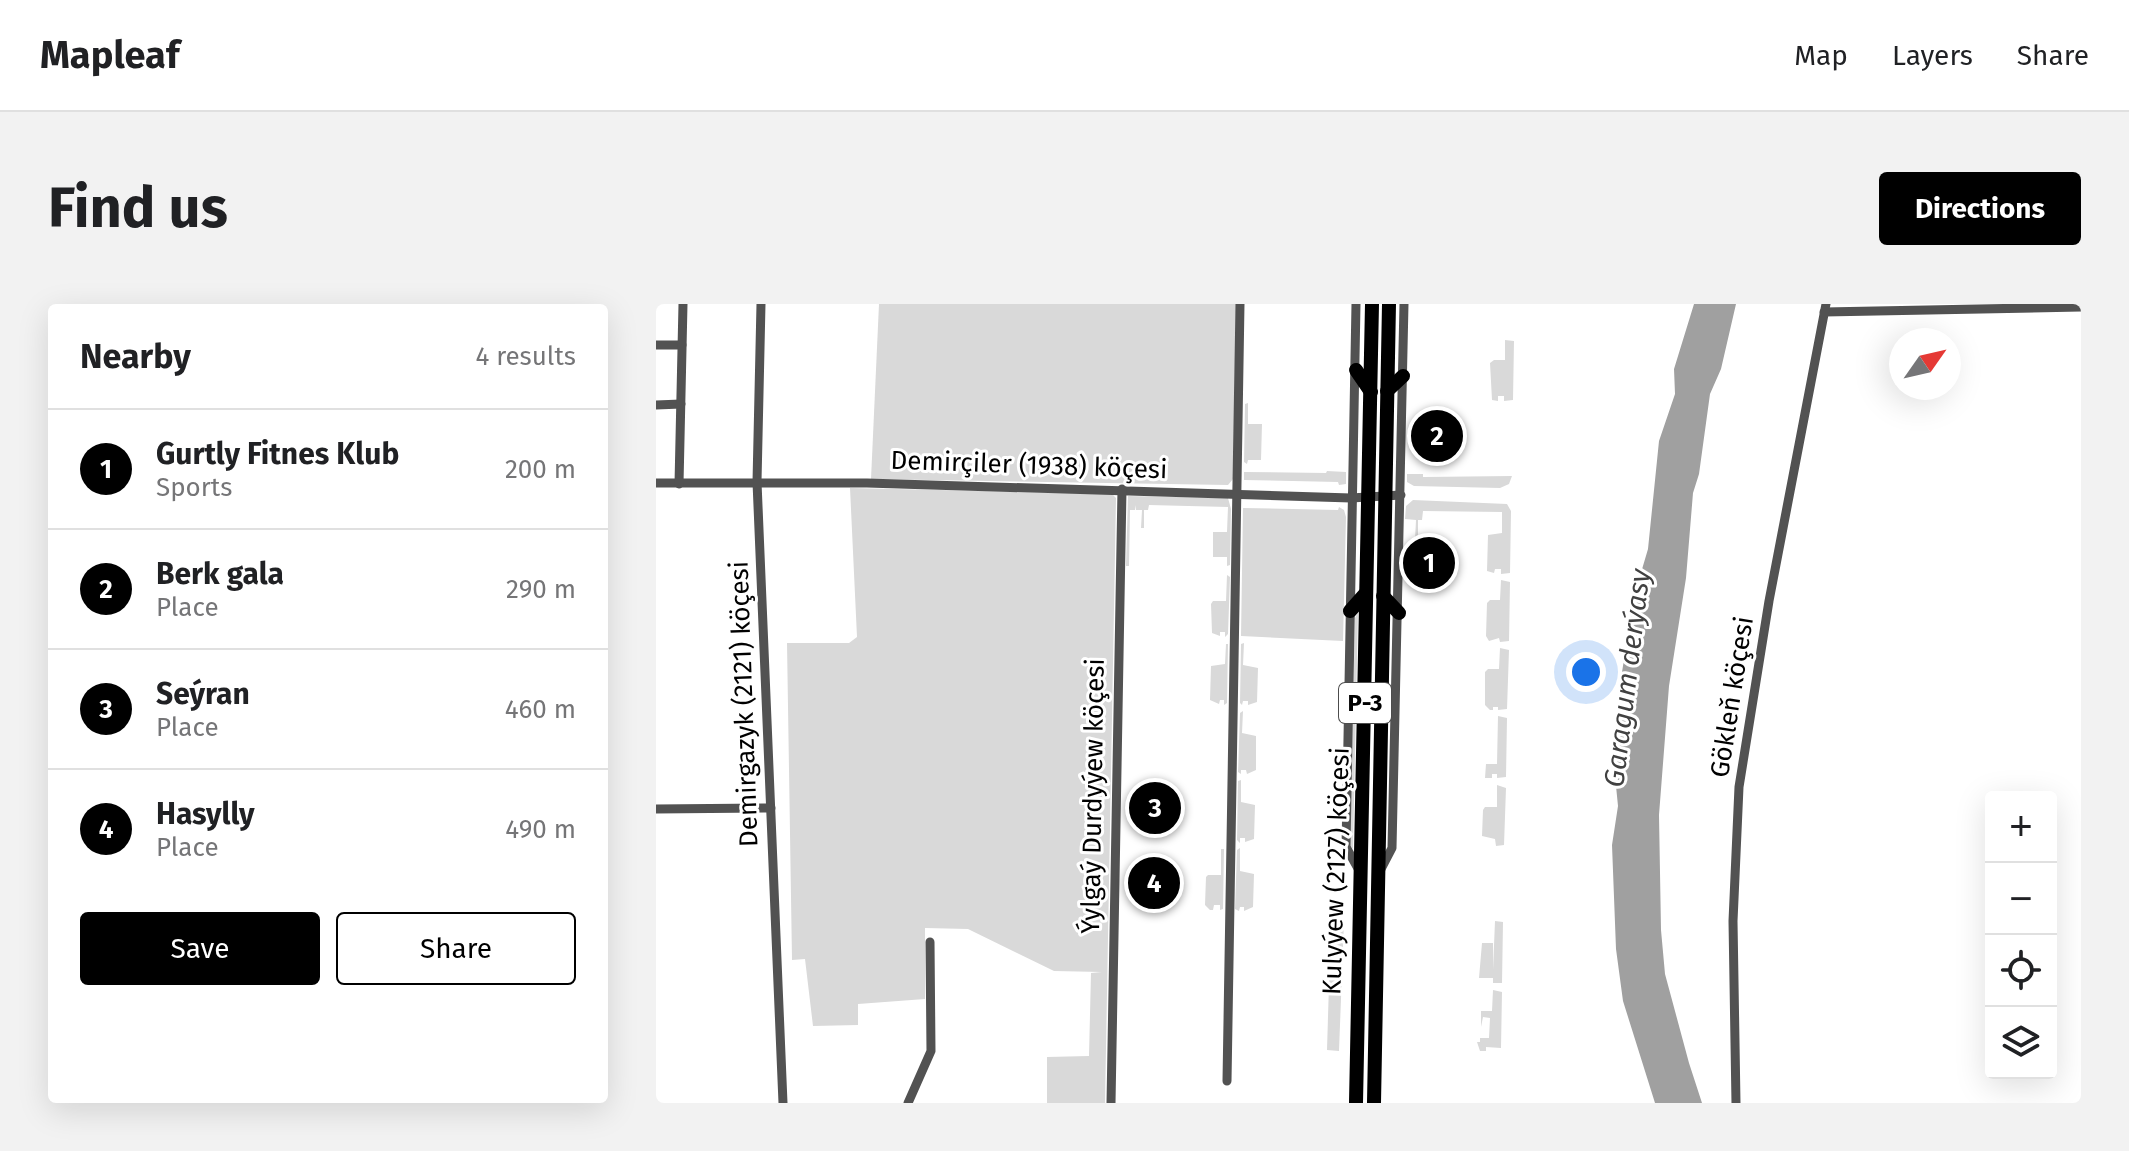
<!DOCTYPE html>
<html lang="en">
<head>
<meta charset="utf-8">
<style>
  :root { --surface:#fff; --page:#f2f2f2; --text:#202124; --muted:#757577; --line:#e0e0e0; --accent:#000 }
  body { margin:0; font-family:"Fira Sans",sans-serif; background:var(--page); color:var(--text) }
  .controls { position:absolute; right:24px; bottom:24px; display:grid; overflow:hidden; border-radius:8px; box-shadow:0 8px 32px #0002 }
  .controls button { width:72px; height:72px; display:grid; place-items:center; padding:0; border:0; border-bottom:2px solid var(--line); background:var(--surface); color:var(--text); font:40px sans-serif }
  .compass { position:absolute; left:1233px; top:24px; width:72px; height:72px; border-radius:50%; background:var(--surface); box-shadow:0 8px 32px #0002; rotate:56deg }
  .you { position:absolute; left:930px; top:368px; width:28px; height:28px; margin:-20px; border:6px solid #fff; border-radius:50%; background:#1a73e8; box-shadow:0 0 0 12px #1a73e833 }
  .badge { display:grid; place-items:center; width:52px; height:52px; border-radius:50%; background:var(--accent); color:#fff; font-size:26px; font-weight:700 }
  .pin { position:absolute; translate:-50% -50%; border:4px solid #fff; box-shadow:0 2px 8px #0006 }
  .list { margin:0; padding:0; list-style:none }
  h2 { display:flex; justify-content:space-between; align-items:center; height:104px; margin:0; padding:0 32px; font-size:34px }
  h2 small { font-size:26px; font-weight:400; color:var(--muted) }
  .list li { display:grid; grid-template-columns:52px 1fr auto; gap:24px; align-items:center; box-sizing:border-box; height:120px; padding:0 32px; border-top:2px solid var(--line) }
  .list b { display:block; font-size:30px; white-space:nowrap }
  .list p { margin:0; font-size:26px; white-space:nowrap; color:var(--muted) }
  .list em { font-size:26px; font-style:normal; color:var(--muted) }
  .actions { display:flex; gap:16px; padding:24px 32px }
  .actions a { flex:1; padding:18px 0; border:2px solid var(--accent); border-radius:8px; text-align:center; font-size:28px; color:var(--accent) }
  .actions .main { background:var(--accent); color:#fff }
  .icon { flex:none; width:44px; height:44px; fill:none; stroke:currentColor; stroke-width:2; stroke-linecap:round; stroke-linejoin:round }
  .map { position:relative; flex:none; width:1425px; height:799px; overflow:hidden; border-radius:8px }
  header { display:flex; align-items:center; gap:48px; box-sizing:border-box; height:112px; padding:0 40px; background:var(--surface); border-bottom:2px solid var(--line) }
  header strong { font-size:38px }
  nav { display:flex; gap:44px; margin-inline-start:auto; font-size:28px }
  .intro { display:flex; align-items:center; justify-content:space-between; box-sizing:border-box; height:192px; padding:0 48px }
  h1 { margin:0; font-size:56px }
  .button { padding:20px 36px; border-radius:8px; background:var(--accent); color:#fff; font-size:28px; font-weight:700 }
  main { display:flex; gap:48px; padding:0 48px }
  aside { flex:1; background:var(--surface); border-radius:8px; box-shadow:0 8px 32px #0002 }
  .map>svg:first-child { display:block }
  .green { fill:#d9d9d9 }
  .water { fill:#a0a0a0 }
  .lines { fill:none; stroke-linecap:round; stroke-linejoin:round }
  .minor { stroke:#525252; stroke-width:9 }
  .highway { stroke:#000; stroke-width:14 }
  .labels { text-anchor:middle; dominant-baseline:central; stroke-width:6; stroke-linejoin:round; paint-order:stroke }
  .shield { fill:#fff; stroke:#4c4c4c; stroke-width:2 }
  .shield-label { font-size:24px; font-weight:bold; fill:#000 }
  .street-label { font-size:26px; fill:#000; stroke:#fff }
  .water-label { font-size:28px; font-style:italic; fill:#414141; stroke:#fff }
</style>
</head>
<body>
<header>
<strong>Mapleaf</strong>
<nav><a>Map</a><a>Layers</a><a>Share</a></nav>
</header>
<div class="intro"><h1>Find us</h1><a class="button">Directions</a></div>
<main>
<aside>
<h2>Nearby<small>4 results</small></h2>
<ul class="list">
<li><span class="badge">1</span><div><b>Gurtly Fitnes Klub</b><p>Sports</p></div><em>200 m</em></li>
<li><span class="badge">2</span><div><b>Berk gala</b><p>Place</p></div><em>290 m</em></li>
<li><span class="badge">3</span><div><b>Seýran</b><p>Place</p></div><em>460 m</em></li>
<li><span class="badge">4</span><div><b>Hasylly</b><p>Place</p></div><em>490 m</em></li>
</ul>
<div class="actions"><a class="main">Save</a><a>Share</a></div>
</aside>
<div class="map">
<svg width="1425" height="799" viewBox="0 0 1425 799">
  <rect width="100%" height="100%" fill="#fff"/>
  <!-- green -->
  <g class="green">
    <path d="M223,0h357l-3,175 -5,6 -357,-6z"/>
    <path d="M849,36l9,1 -1,59 -9,1v-5h-6v5l-6,-1 -2,-37 4,-3h11z"/>
    <path d="M592,99v21h14l-1,36h-13l-1,4 -3,-2 1,-58z"/>
    <path d="M671,167l19,1v12l-7,1 -1,-3 -94,-2v-8l82,1z"/>
    <path d="M751,170h16v3l89,-1 -3,8 -9,4 -86,-2 -7,-4z"/>
    <path d="M194,184l262,6 4,4 -11,605h-58v-46l42,-1 2,-83 11,-1 -48,-1 -86,-42 -43,-1v71l-67,5v21l-45,1 -8,-67 -13,1 -5,-317h62l8,-6z"/>
    <path d="M472,192l100,2 3,11 -1,56 -3,1v-9h-14v-25h14l1,-25 -79,-2 -1,5h-4v18h-3l1,-18h-6v-5l-1,5h-5l-1,56h-3z"/>
    <path d="M757,196l94,4 4,7 -1,62 -9,1v-5h-6l-1,4 -7,-2 1,-36 14,-2v-21l-79,-1 -1,9h-4v20h-3l1,-20 -11,-1 1,-13z"/>
    <path d="M683,203l5,3 2,7 -3,124 -102,-5 2,-128 95,2z"/>
    <path d="M571,271l3,2 -2,57 -3,3v-5h-5v4l-8,-3 -1,-29 2,-3h13z"/>
    <path d="M845,276l9,2 -1,59 -9,1 -1,-4 -10,3 -3,-5 1,-33 3,-3h10z"/>
    <path d="M702,308l-5,237 -3,-3 5,-228z"/>
    <path d="M588,339l-1,22 15,3 -1,34 -9,3v-4h-5l-1,4 -2,-2 1,-59z"/>
    <path d="M570,340h2l-1,59 -3,2v-5h-4l-1,4 -9,-4 1,-34 14,-2z"/>
    <path d="M844,344l9,2 -2,59 -9,1v-3h-5v3h-3l-5,-5v-33l3,-3h11z"/>
    <path d="M587,407l-1,22 14,3v34l-9,4 -1,-4h-5v4l-3,-2 2,-59z"/>
    <path d="M842,412l9,2 -1,59 -9,1v-4h-5v4h-7l1,-14h11z"/>
    <path d="M585,476v22l14,3 -1,34 -9,3v-4h-5v5l-3,-3 1,-59z"/>
    <path d="M841,481l9,3 -2,57 -8,1 -1,-7 -13,-3 1,-26 2,-3h12z"/>
    <path d="M584,544v23l14,3 -1,33 -9,4v-4h-4l-1,4 -4,-2 2,-59z"/>
    <path d="M565,545h3l-1,60 -3,1v-5h-6l-1,5h-3l-5,-5 1,-28 2,-2h13z"/>
    <path d="M675,614l13,1 -5,132 -12,-1z"/>
    <path d="M839,617l8,1 -1,61h-9v-5h-14l3,-35h11v27z"/>
    <path d="M837,686l9,2 -1,56 -15,-1v4h-6l-3,-9h3v-4h9l1,-20 -7,-1 -2,10v-16h11z"/>
  </g>
  <!-- water -->
  <path class="water" d="M1038,0h42l-15,65 -11,25 -11,80 -6,19 -7,85 -17,108 -10,129 2,115 4,44 24,89 13,40h-47l-32,-102 -7,-52 -4,-104 6,-39 -3,-30 7,-104 13,-79 13,-44 11,-108 16,-47 -1,-25z"/>
  <g class="lines">
    <!-- minor -->
    <g class="minor">
      <path d="M105,0l-4,178 26,621"/>
      <path d="M700,0l-10,543 14,25"/>
      <path d="M1168,8l257,-5"/>
      <path d="M0,41h26"/>
      <path d="M0,101l25,-1"/>
      <path d="M0,179h211l484,15 50,-3"/>
      <path d="M23,180l4,-180"/>
      <path d="M0,505l115,-1"/>
      <path d="M724,567l12,-23 12,-544"/>
      <path d="M571,777l13,-777"/>
      <path d="M252,799l23,-52 -1,-109"/>
      <path d="M455,799l11,-614"/>
      <path d="M1080,799l-3,-182 6,-134 30,-186 57,-297"/>
    </g>
    <!-- highway -->
    <g class="highway">
      <path d="M700,66l15,22"/>
      <path d="M731,87l16,-15"/>
      <path d="M727,292l16,17"/>
      <path d="M694,307l16,-18"/>
      <path d="M700,799l16,-799"/>
      <path d="M718,799l15,-799"/>
    </g>
  </g>
  <g class="labels">
    <!-- shield labels -->
    <rect class="shield" x="683" y="379" width="52" height="40" rx="6"/>
    <g class="shield-label">
      <text x="709" y="399">P-3</text>
    </g>
    <!-- street labels -->
    <g class="street-label">
      <text transform="translate(373 161) rotate(2)">Demirçiler (1938) köçesi</text>
      <text transform="translate(1076 393) rotate(-81)">Gökleň köçesi</text>
      <text transform="translate(88 400) rotate(-92)">Demirgazyk (2121) köçesi</text>
      <text transform="translate(437 492) rotate(-89)">Ýylgaý Durdyýew köçesi</text>
      <text transform="translate(680 567) rotate(-88)">Kulyýew (2127) köçesi</text>
    </g>
    <!-- water labels -->
    <g class="water-label">
      <text transform="translate(971 374) rotate(-83)">Garagum derýasy</text>
    </g>
  </g>
</svg>
<div class="controls">
<button>+</button>
<button>−</button>
<button><svg class="icon" aria-label="locate" viewBox="0 0 24 24"><circle cx="12" cy="12" r="6"/><path d="M12 2v4M12 18v4M2 12h4M18 12h4"/></svg></button>
<button><svg class="icon" aria-label="layers" viewBox="0 0 24 24"><path d="M12 4l9 5-9 5-9-5zM3 14l9 5 9-5"/></svg></button>
</div>
<svg class="compass" viewBox="-18 -18 36 36"><path d="M0-13l5 13h-10z" fill="#e53935"/><path d="M0 13l5-13h-10z" fill="#757577"/></svg>
<div class="you"></div>
<div class="pin badge" style="left:773px;top:259px">1</div>
<div class="pin badge" style="left:781px;top:132px">2</div>
<div class="pin badge" style="left:499px;top:504px">3</div>
<div class="pin badge" style="left:498px;top:579px">4</div>
</div>
</main>
</body>
</html>
